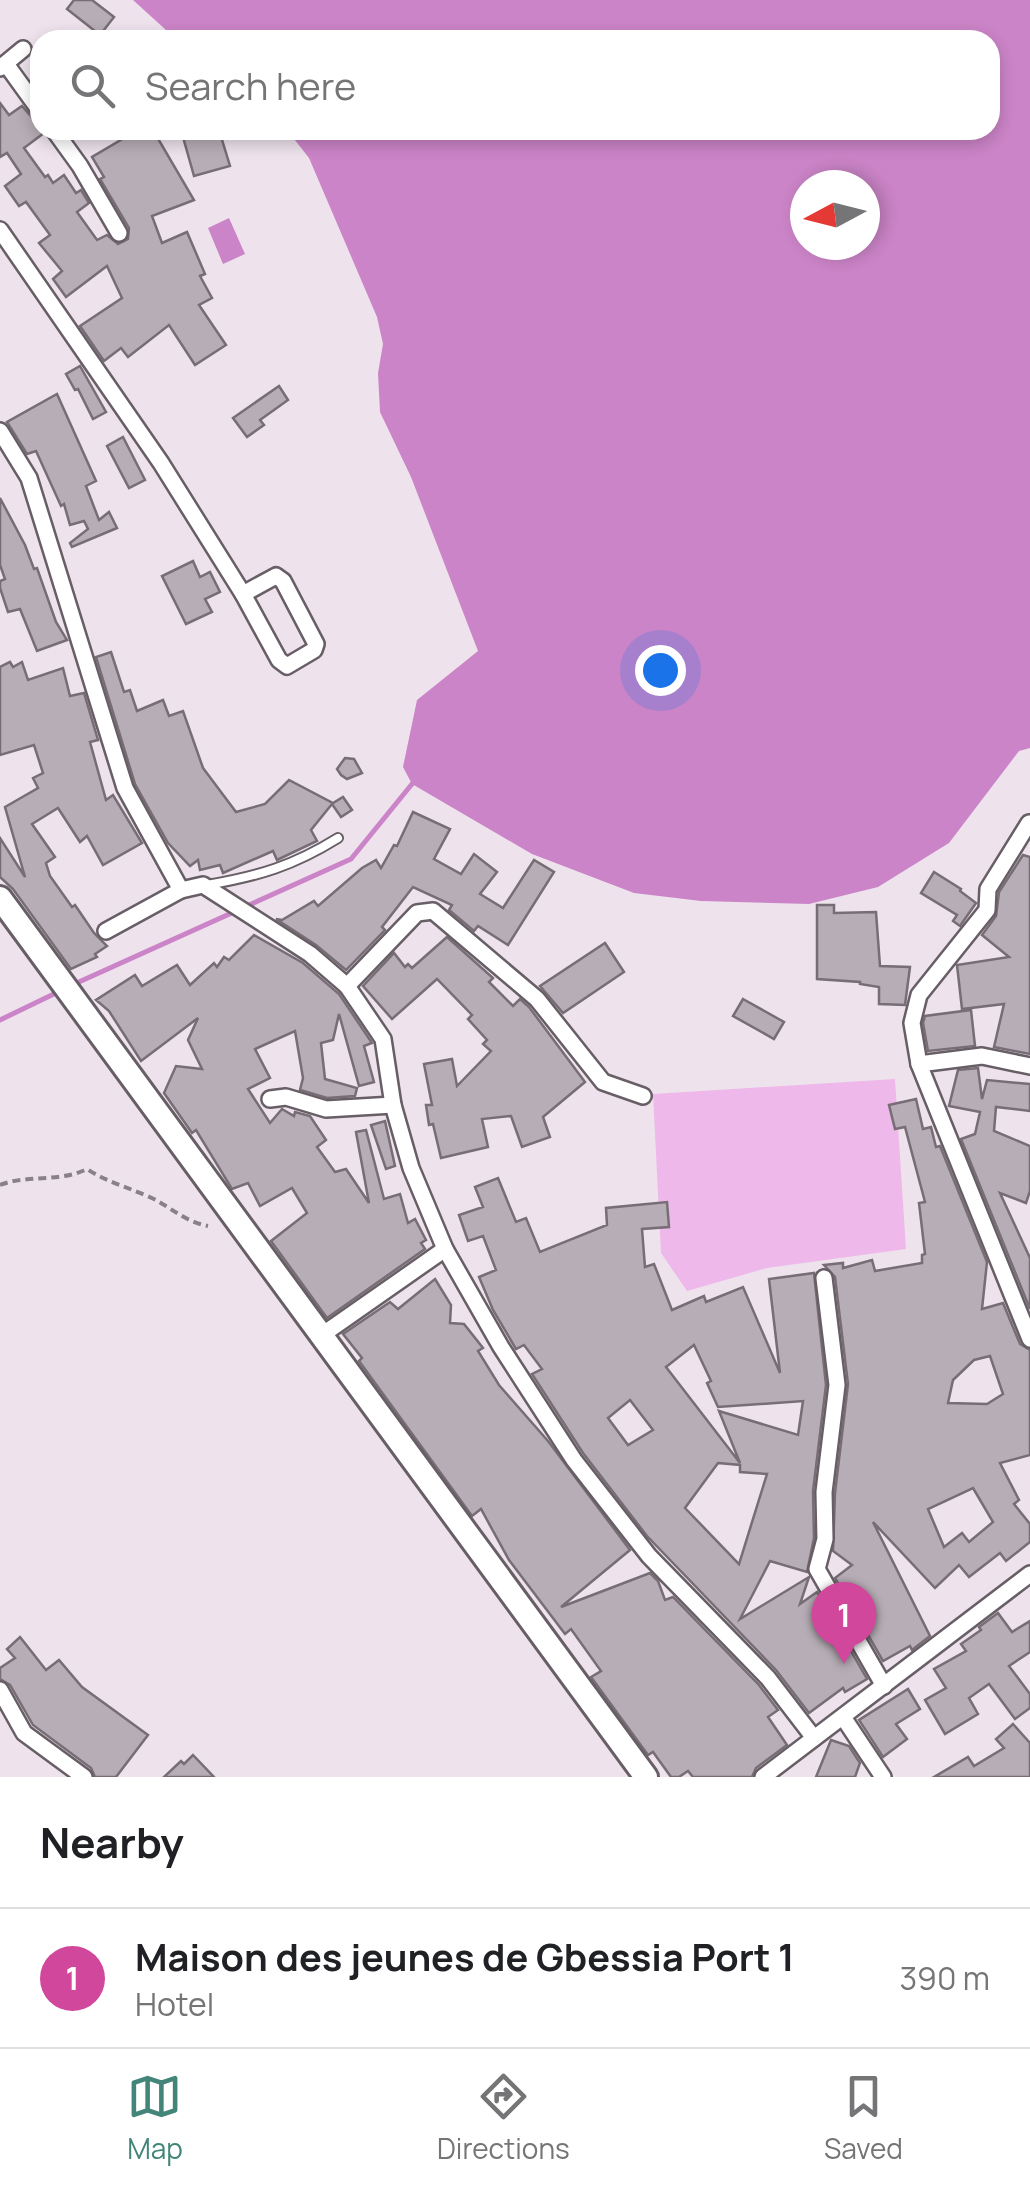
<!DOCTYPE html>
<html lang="en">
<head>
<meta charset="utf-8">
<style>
  :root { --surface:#fff; --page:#f2f2f2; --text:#202124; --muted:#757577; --line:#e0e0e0; --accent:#438679 }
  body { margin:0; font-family:Manrope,sans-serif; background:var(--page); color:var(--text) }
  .compass { position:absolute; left:790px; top:170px; width:90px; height:90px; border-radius:50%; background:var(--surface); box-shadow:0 5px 15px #0003; rotate:263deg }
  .you { position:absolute; left:660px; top:670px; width:35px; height:35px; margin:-25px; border:8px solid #fff; border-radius:50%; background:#1a73e8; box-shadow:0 0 0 15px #1a73e833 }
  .badge { display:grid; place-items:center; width:65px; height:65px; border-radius:50%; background:var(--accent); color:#fff; font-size:32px; font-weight:700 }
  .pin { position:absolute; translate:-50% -82px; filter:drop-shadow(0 2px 5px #0008) }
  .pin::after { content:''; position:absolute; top:52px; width:35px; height:30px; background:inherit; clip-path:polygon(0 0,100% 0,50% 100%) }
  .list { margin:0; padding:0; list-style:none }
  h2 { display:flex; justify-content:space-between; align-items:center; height:130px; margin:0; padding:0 40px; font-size:42px }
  h2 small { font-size:32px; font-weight:400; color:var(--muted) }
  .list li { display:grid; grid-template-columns:65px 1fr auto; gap:30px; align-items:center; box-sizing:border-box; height:140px; padding:0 40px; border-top:2px solid var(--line) }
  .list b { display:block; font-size:38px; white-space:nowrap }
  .list p { margin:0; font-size:32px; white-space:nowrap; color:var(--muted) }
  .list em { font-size:32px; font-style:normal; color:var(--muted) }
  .icon { flex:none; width:55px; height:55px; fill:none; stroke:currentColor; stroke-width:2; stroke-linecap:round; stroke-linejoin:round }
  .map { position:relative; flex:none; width:1030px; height:1777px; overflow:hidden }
  .search { position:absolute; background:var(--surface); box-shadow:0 5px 15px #0003; left:30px; right:30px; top:30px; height:110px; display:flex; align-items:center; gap:25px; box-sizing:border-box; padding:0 35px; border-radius:30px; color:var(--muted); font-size:38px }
  .sheet { height:270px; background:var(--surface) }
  nav { display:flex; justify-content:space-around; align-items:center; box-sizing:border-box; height:140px; border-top:2px solid var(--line); background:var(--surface); font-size:28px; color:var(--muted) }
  nav a { display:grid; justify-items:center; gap:5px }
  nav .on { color:var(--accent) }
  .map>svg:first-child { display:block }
  .green { fill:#eeb9ea }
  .water { fill:#cb84c7; fill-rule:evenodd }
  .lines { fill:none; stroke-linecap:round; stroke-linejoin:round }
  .stream { stroke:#cb84c7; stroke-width:5 }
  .building { fill:#b7adb6; stroke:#766d75; stroke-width:2.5; fill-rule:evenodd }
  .lane-casing { stroke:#675e66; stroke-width:12 }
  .street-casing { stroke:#675e66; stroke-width:20 }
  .secondary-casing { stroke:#675e66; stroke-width:28 }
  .path { stroke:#898188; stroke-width:4; stroke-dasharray:8 5; stroke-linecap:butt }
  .lane { stroke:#fff; stroke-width:8 }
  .street { stroke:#fff; stroke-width:15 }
  .secondary { stroke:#fff; stroke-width:22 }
</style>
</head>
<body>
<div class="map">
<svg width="1030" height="1777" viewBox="0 0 1030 1777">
  <rect width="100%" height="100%" fill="#eee3ed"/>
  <!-- green -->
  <path class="green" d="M895,1079l11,170 -139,19 -80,23 -26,-38 -8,-159z"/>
  <!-- water -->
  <g class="water">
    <path d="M133,0h897v748l-11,3 -70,92 -71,44 -69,17 -108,-3 -67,-8 -102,-39 -120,-70 -9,-17 14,-67 61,-49 -67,-174 -31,-65 -2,-39 5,-29 -6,-27 -68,-159 -22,-28h703v-90h-813zM805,185h60v60h-60z"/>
    <path d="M229,218l16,36 -22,10 -15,-36z"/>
  </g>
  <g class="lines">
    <!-- stream -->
    <g class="stream">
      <path d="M70,986l281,-127 61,-75"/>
      <path d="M0,1020l60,-29"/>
    </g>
  </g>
  <!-- building -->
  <g class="building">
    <path d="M74,0h18l22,17 -14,18 -33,-26z"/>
    <path d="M0,103l9,12 13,-9 13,15 9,12 -20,15 21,29 3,-2 5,8 11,-8 12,18 5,-3 8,13 -12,9 20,28 10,-5 11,9 10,-5 1,-11 -29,-49 4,-2 -12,-20 32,-19 -5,-8h34l41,70 -42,16 10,27 25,-11 18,42 -5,2 12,22 -13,7 27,40 -31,20 -26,-40 -41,32 -7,-9 -17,13 -24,-35 42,-28 -15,-32 -41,31 -13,-18 9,-8 -23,-28 11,-8 -24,-33 -7,4 -14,-20 16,-12 -14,-21 -7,4z"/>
    <path d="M181,130h38l11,36 -36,10z"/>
    <path d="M80,366l26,46 -13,7 -15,-30 -3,1 -9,-16z"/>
    <path d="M279,386l9,14 -28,20 4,5 -17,12 -14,-19z"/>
    <path d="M57,394l39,87 -10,5 13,34 10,-8 8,16 -45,19 -2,-4 18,-14 -4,-8 -14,4 -6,-21 -3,2 -25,-55 -9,3 -20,-32z"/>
    <path d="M123,437l22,43 -16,8 -22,-42z"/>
    <path d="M0,498l25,47 9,24 3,-1 19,54 11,18 -30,11 -17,-42 -12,3 -8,-24v-7l5,-2 -5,-14z"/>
    <path d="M193,561l7,16 10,-5 10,20 -15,7 7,13 -26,12 -24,-48z"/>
    <path d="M111,652l13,40 6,-2 7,21 26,-11 6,16 14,-5 20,57 33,44 29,-8 24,-24 44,23 10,-6 9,13 -11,7 -9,-13 -21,26 6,11 -40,19 -4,-9 -50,22 -3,-8 -20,5 -2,-10 -8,6 -22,-23 -33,-59 -39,-127z"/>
    <path d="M10,662l3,5 9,-5 6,18 35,-12 7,28 14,-3 14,47 -8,2 16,58 7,-5 29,48 -39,22 -16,-29 -7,6 -22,-34 -26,16 23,33 -9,6 4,13 22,31 3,-2 19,28 13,13 -12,8 2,3 -26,12 -58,-80 -13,-12v-39l25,39 -20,-70 33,-19 -5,-10 10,-5 -9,-28 -34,10v-88z"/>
    <path d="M345,758l9,1 8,14 -15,6 -6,-4 -4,-6z"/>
    <path d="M413,812l37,17 -16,30 27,15 13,-20 23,18 -17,22 23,14 31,-48 20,12 -46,73 -30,-19 -4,5 -25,-21 3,-5 -39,-18 -31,40 3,3 -39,40 -30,-25 -40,-26 6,1 32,-19 4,5 44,-38 14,-8 5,8 13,-23 3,1z"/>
    <path d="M1023,855l7,2v197l-36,-7 10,-43 -42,5 -5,-44 52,-8 -27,-22 14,-19 3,-24z"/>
    <path d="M934,872l27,17 -1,2 16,12 -16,23 -7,-5 4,-6 -36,-22z"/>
    <path d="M817,905h17v8l42,-1 4,54 30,1 -5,38 -26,-1v-17l-19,-3v-2l-43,-3z"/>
    <path d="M254,935l49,28 36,31 33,49 -8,3 10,36 -15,4 -20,-72 -6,26 -12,3 4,36 32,9 -2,8 -28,2 -27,-8 3,-12 -8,-47 -40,18 15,29 -22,11 22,34 12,-14 12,7 1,-4 15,4 16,24 -9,7 18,25 11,-3 23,34 -13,-71 10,-2 18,69 16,-5 8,29 7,-4 11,21 -5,3 4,6 -98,69 -56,-77 36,-28 -15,-25 -32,18 -12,-23 -16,6 -36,-59 -4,3 -28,-40 12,-27 26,3 -14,-29 10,-22 -57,43 -32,-50 -13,-11 39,-25 7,11 35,-21 13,20 24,-22 3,4 7,-10 5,3z"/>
    <path d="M447,937l46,41 -4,4 24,24 7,-7 9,8 56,75 -42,35 7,20 -28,10 -11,-31 -29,3 6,28 -47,11 -8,-34 -4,1 -3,-20h6l-8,-41 28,-5 5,27 34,-35 -8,-7 4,-4 -19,-21 4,-4 -35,-36 -45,40 -29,-33 31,-33 11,14 3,-3 4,4z"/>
    <path d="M605,943l19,29 -61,41 -23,-27z"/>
    <path d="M743,999l41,23 -10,17 -41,-23z"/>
    <path d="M971,1010l4,36 -47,5 -5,-28 2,-7z"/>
    <path d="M978,1068l4,31 5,-19 43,4v27l-34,-4 -2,24 36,15v45l-4,12 -26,-10 30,65v51l-69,-170 14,-5 5,-22 -31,-6 9,-36z"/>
    <path d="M916,1099l7,30 8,-2 5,20 4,-1 47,116 -5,47 21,-6 17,41 10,6v105l-30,8 19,37 -5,4 16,20v18l-24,19 -6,-8 -31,24 -10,-12 -24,23 -62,-66 57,114 -18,14 -2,-4 -27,15 -48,-83 17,-13 -19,-14 2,-58 13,-109 -13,-107 -11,-12 19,-2v5l29,-8 3,11 47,-8v-8l3,-1 -6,-51 6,-1 -20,-75 -10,2 -6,-24zM990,1356l13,38 -16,10 -39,-1 5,-23 21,-20zM973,1488l20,34 -24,20 -7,-9 -18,14 -16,-38z"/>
    <path d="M385,1121l10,45 -9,3 -15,-44z"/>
    <path d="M498,1178l18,44 10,-4 14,34 67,-27 -1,-17 61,-6 2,25 -27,2 3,38 9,-3 18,46 32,-14 2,6 37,-15 37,86 -11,-94 45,-6 12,112 -13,106 1,47 -7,34 -37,-11 -30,58 69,-42 -9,27 17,-12 50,87 -22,13 -2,-4 -34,25 -33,-43 -129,-134 -64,-83 -51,-79 10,-5 -18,-24 -8,4 -23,-39 -14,-33 17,-7 -13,-34 -15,5 -9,-26 24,-8 -8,-20zM694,1345l17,36 -4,2 11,24 85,-6 -5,34 -79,-24 21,52 -74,-96zM630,1400l23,30 -25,15 -20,-27zM718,1463l22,2v7l27,2 -28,90 -54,-56z"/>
    <path d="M435,1279l16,26 -1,18 14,1 19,24 -5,3 21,34 49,56 82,109 -69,57 89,-34 8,8 7,19 8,-3 86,88 19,25 -10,7 19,28 -31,23 -4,9h-59l-5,-6 -9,6h-8l-18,-25 -5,3 -57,-78 10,-6 -30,-42 -6,5 -56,-74 -28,-51 -9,7 -113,-155 3,-3 -19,-24 47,-32 8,7z"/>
    <path d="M998,1613l14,19 18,-11v31l-21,14 21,28v14l-15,11 -26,-35 -20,14 9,16 -33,20 -20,-34 21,-12 -12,-19 32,-18 -5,-7 20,-14 -2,-3z"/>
    <path d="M20,1637l26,33 13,-10 23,27 66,48 -32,42h-21l-4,-9 -58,-43 -23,-40 -10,-6v-11l15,-10 -8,-9z"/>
    <path d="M908,1689l12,20 -24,15 11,15 -24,18 -24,-37z"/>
    <path d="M1013,1724l17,19v34h-96l34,-20 6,9 30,-18 -8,-9z"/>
    <path d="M831,1740l18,6 11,17 -5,14h-39z"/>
    <path d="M193,1755l21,22h-50l17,-16 3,3z"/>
  </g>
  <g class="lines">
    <!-- lane casing -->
    <g class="lane-casing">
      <path id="lane" d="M207,885c52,-9 86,-19 131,-47"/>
    </g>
    <!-- street casing -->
    <g class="street-casing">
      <g id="street">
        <path d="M6,64l34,47"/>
        <path d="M0,68l23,-19"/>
        <path d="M54,130l26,36 39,67"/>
        <path d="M0,230l161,233 82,131"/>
        <path d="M0,431l29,47 96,310 56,102 -75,41"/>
        <path d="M276,576l7,5 33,63 -2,6 -27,16 -8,-6 -36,-66z"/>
        <path d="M181,890l22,-5 107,69 37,32 36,53 10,66 18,63 34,81 56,98 73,113 75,96 119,122 46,60"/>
        <path d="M347,986l70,-73 16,-2 104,88 66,83 40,14"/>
        <path d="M919,1064l-7,-41 7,-28 68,-85 1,-21 41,-66"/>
        <path d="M1030,1066l-48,-10 -63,8 111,275"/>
        <path d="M270,1099l16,-2 40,12 67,-4"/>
        <path d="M824,1278l13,107 -13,107 1,47 -8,30 67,117"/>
        <path d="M322,1335l123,-86"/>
        <path d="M0,1690l24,43 60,44"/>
        <path d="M843,1717l40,60"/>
        <path d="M763,1777l267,-203"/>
      </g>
    </g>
    <!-- secondary casing -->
    <g class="secondary-casing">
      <path id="secondary" d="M0,898l646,879"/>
    </g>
    <!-- path -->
    <path class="path" d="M0,1185c28,-11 59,-2 87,-16 18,12 37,17 58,26 23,9 37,26 63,31"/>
    <!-- lane -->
    <use href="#lane" class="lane"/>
    <!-- street -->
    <use href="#street" class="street"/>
    <!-- secondary -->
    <use href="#secondary" class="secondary"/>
  </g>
</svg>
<svg class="compass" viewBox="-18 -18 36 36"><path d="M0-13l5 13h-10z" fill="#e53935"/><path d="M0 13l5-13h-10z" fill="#757577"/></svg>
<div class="you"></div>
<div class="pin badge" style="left:844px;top:1664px;background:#d1479c">1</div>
<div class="search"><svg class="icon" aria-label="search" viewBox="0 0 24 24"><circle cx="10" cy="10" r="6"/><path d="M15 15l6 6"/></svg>Search here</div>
</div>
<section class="sheet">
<h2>Nearby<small></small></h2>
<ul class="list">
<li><span class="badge" style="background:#d1479c">1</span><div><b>Maison des jeunes de Gbessia Port 1</b><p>Hotel</p></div><em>390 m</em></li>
</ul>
</section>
<nav>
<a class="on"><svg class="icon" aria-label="map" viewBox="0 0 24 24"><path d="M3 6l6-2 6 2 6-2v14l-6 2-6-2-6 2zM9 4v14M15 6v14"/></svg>Map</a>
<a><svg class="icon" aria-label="directions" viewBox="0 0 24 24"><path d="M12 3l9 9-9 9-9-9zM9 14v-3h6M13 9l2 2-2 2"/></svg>Directions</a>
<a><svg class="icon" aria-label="saved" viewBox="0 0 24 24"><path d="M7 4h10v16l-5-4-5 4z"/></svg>Saved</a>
</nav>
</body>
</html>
